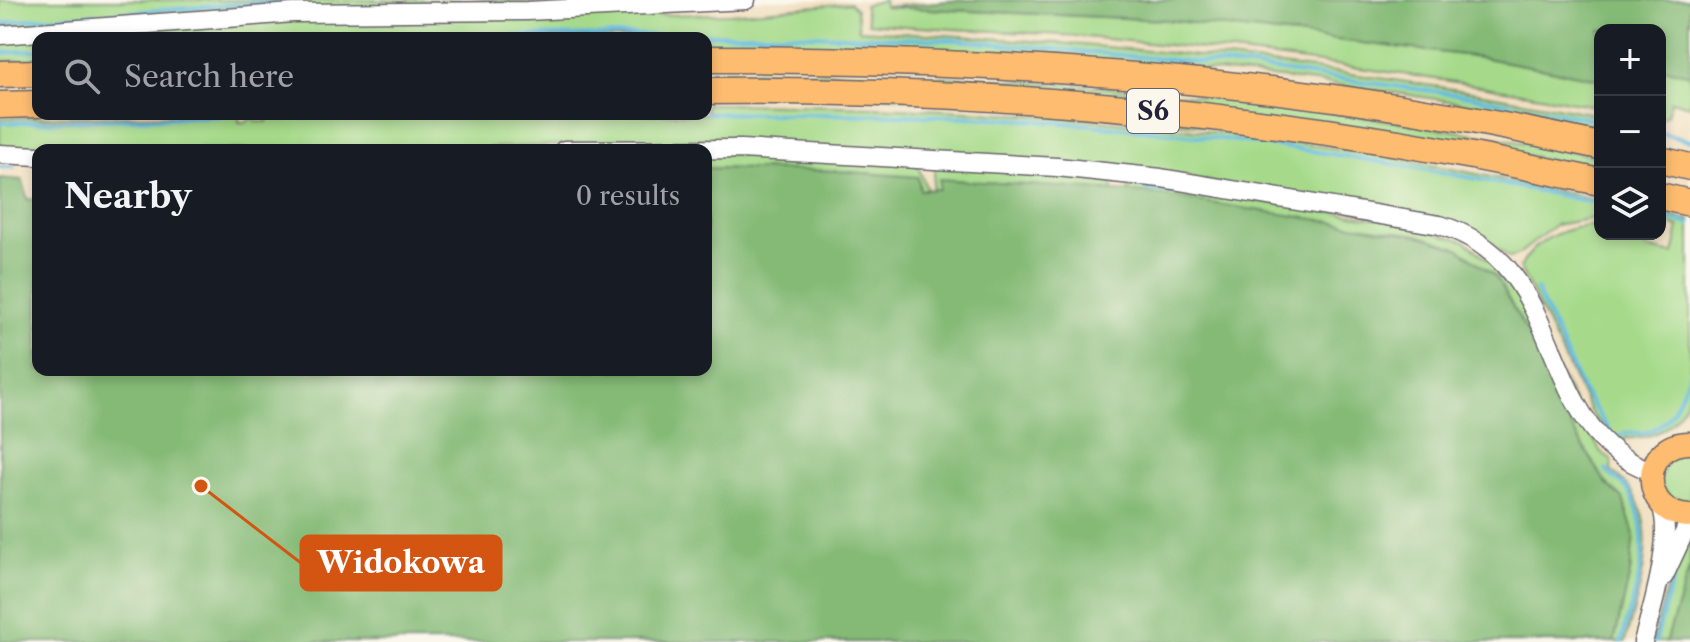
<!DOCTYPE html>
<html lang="en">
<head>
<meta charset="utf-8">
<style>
  :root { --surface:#171b24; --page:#242831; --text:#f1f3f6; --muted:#9ea1a6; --line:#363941 }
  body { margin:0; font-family:"Libre Caslon Text",serif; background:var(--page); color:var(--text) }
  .controls { position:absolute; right:24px; top:24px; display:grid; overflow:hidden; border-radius:16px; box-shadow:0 4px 12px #0003 }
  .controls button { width:72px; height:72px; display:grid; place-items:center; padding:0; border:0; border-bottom:2px solid var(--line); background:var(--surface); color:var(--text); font:40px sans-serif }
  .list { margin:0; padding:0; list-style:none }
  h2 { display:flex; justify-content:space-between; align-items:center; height:104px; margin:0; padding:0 32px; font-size:34px }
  h2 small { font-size:26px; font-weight:400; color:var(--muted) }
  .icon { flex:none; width:44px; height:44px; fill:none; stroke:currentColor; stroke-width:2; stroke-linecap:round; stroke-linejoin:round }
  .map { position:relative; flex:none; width:1690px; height:642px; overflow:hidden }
  .search { position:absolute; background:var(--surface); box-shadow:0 4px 12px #0003; left:32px; top:32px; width:680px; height:88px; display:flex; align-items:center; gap:20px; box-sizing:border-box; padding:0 28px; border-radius:16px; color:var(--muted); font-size:30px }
  .panel { position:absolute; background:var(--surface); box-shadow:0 4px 12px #0003; left:32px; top:144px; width:680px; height:232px; border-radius:16px }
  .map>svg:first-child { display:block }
  .green { fill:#a6da8a; stroke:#647e62; stroke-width:2 }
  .forest { fill:#84ba76; stroke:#536e58; stroke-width:2 }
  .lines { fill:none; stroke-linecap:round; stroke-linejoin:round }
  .stream { stroke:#64bae1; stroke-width:4 }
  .minor-casing { stroke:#6a646a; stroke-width:21 }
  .major-casing { stroke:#6a646a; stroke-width:25 }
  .highway-casing { stroke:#6a646a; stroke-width:29 }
  .minor { stroke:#fff; stroke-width:18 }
  .major { stroke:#fdbc70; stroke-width:22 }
  .highway { stroke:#fdbc70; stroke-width:26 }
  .labels { text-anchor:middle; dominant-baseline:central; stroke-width:6; stroke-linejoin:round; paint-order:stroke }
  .shield { fill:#fbf7ec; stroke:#636270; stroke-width:2 }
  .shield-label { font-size:26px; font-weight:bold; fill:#22223b }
  .leader { fill:none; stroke:#d45411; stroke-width:3 }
  .callout-dot { fill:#d45411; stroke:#fbf7ec; stroke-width:3 }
  .callout { fill:#d45411; stroke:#d45411; stroke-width:3 }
  .callout-label { font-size:30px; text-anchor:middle; font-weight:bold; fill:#fff }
</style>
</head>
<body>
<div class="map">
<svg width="1690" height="642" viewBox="0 0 1690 642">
  <rect width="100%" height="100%" fill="#fbf7ec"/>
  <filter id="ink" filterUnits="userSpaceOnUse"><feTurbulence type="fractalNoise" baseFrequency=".0125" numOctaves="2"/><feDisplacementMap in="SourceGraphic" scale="16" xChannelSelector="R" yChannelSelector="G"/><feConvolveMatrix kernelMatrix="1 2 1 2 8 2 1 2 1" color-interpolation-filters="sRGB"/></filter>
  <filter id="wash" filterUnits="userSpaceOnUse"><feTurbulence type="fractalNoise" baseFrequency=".006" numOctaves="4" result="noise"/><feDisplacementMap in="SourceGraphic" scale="32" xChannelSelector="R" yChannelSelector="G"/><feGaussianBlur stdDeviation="1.8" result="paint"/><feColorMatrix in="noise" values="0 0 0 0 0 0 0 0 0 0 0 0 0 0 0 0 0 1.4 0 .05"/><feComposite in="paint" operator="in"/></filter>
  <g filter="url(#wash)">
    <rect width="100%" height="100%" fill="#f1dfc0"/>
    <!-- green -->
    <g class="green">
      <path d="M0,0h599l-599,27z"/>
      <path d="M884,0l1,7 282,13 313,37 120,22v28c-173,-33 -350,-55 -525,-71 -69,-6 -139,-6 -207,-13l-4,-18z"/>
      <path d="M850,3l6,6 3,21c244,13 488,36 729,83l12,2v13c-295,-59 -593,-81 -894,-82v-8h-668v22l-38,1v-20l244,-20 485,-7z"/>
      <path d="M1660,67l30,8v31l-19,-5 -4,14 -7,4z"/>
      <path d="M706,71c307,0 593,27 894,86v14l-71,-15 -823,-77z"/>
      <path d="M706,104c228,1 455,14 681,53 71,12 142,28 213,43v17l-45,8 -36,29 -9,4 -26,-20 -302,-62 -571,-33 -177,7 -434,-1v-31l264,-4 -25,1v7h8l4,-6 5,6h11v-8h439z"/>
      <path d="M706,153l211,10 10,27 -8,1 -1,-13 -81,-7 -131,-3z"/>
      <path d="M941,165l171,16 1,10 -174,-12v10l-7,1 3,-21z"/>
      <path d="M1133,182l260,39 72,20 43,35 92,175 12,10 -1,10c58,40 29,115 14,171h-11l16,-69 4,-38 -11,-36 -17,-16 -31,-50 -34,-76 -46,-81 -368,-84z"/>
      <path d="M1660,213l30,7v172c-12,30 -31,48 -64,46l-6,7 -28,-30 -72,-147c16,-31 48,-42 80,-43v9h48l-2,14 27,6 6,-27 -19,-5z"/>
      <path d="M1690,451v51l-6,5 -6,-1 -19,-21 8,-26z"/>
      <path d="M1690,531v35l-24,76h-14l17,-62z"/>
    </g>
    <!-- forest -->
    <g class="forest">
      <path d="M959,0h731v75l-30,-8v-37h-60v49l-120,-22 -313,-37 -282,-13z"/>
      <path d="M706,168l131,3 81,6 2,13 19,-1v-10l207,14 271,42 43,14 36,28 45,80 34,76 31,50 17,16 11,36 -4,38 -16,69h-1614v-464l22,2 6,20 10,-2v172h668z"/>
      <path d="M1690,566v76h-24z"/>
    </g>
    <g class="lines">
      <!-- stream -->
      <g class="stream">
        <path d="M0,24l32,-5 273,-19"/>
        <path d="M283,38l497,-4 176,6 295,27 218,29 131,25"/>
        <path d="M0,53l38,-3"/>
        <path d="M706,113c107,2 214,0 320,7 194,13 385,43 574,84"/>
        <path d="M276,118l152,-4"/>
        <path d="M0,123l230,-7"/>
        <path d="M1660,133l30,8"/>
        <path d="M0,167h14"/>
        <path d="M37,167h1"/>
        <path d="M1133,184l20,6 62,6"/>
        <path d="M1660,217l30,7"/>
        <path d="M1536,289l47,102 28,42"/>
        <path d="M1618,437c9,-8 14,-3 24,-4 29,-4 40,-39 48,-62"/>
        <path d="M1606,469c4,10 16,11 22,21 29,48 7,102 -7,152"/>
        <path d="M1655,642l19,-67"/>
      </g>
    </g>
  </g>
  <g filter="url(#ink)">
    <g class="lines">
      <!-- minor casing -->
      <g class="minor-casing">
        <g id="minor">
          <path d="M0,35l293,-22 234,-2 219,-11"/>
          <path d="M564,150l177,-1 316,18 104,11 279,47c132,39 93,205 211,246"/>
          <path d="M0,154l38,2"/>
          <path d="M1664,576l26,-56"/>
          <path d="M1643,642c9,-33 31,-106 18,-137"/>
        </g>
      </g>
      <!-- major casing -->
      <g class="major-casing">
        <path id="major" d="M1690,443c-51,-1 -51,72 0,73"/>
      </g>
      <!-- highway casing -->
      <g class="highway-casing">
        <g id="highway">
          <path d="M706,59c300,0 601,21 894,87"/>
          <path d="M0,74l38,-1"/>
          <path d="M706,91c300,-3 601,26 894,91"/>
          <path d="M0,105l38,-1"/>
          <path d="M1660,160l30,7"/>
          <path d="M1660,196l30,7"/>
        </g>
      </g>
      <!-- minor -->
      <use href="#minor" class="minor"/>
      <!-- major -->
      <use href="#major" class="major"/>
      <!-- highway -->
      <use href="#highway" class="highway"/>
    </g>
  </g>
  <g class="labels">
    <!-- shield labels -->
    <rect class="shield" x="1127" y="89" width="52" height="44" rx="6"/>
    <g class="shield-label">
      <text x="1153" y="111">S6</text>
    </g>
  </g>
  <!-- callouts -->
  <path class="leader" d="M201 486L301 563"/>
  <circle class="callout-dot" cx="201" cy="486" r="8"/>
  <rect class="callout" x="301" y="536" width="200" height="54" rx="8"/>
  <g class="callout-label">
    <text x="401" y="573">Widokowa</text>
  </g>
</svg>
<div class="controls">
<button>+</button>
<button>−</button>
<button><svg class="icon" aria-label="layers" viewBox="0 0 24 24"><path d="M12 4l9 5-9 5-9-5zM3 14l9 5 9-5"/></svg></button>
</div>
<div class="search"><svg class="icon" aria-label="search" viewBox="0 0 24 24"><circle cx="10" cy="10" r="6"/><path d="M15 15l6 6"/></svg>Search here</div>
<section class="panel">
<h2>Nearby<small>0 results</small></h2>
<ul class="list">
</ul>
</section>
</div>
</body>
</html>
